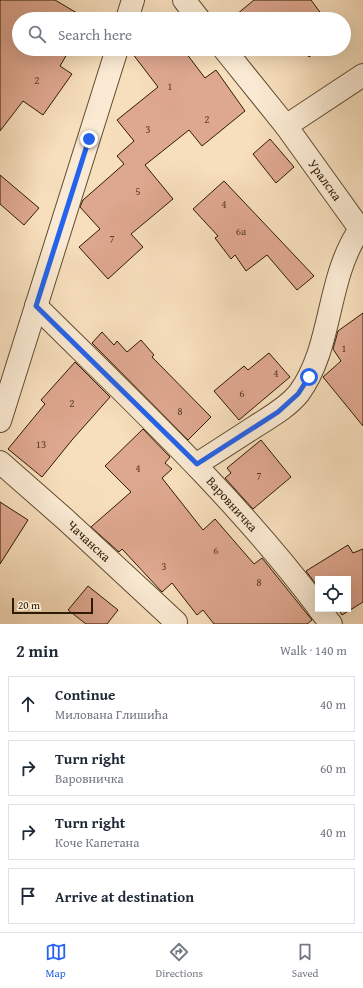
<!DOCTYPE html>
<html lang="en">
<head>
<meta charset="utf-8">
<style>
  :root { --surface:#fff; --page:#f6f6f7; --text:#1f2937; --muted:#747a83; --line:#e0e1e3; --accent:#2563eb }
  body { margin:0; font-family:"Gentium Book Plus",serif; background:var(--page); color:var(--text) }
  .controls { position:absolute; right:12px; bottom:12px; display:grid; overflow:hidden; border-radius:0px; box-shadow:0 4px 16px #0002 }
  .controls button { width:36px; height:36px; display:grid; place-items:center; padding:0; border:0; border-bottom:1px solid var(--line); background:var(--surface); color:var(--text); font:20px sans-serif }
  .scale { position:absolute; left:12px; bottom:10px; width:81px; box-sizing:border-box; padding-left:4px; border:2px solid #2f1b02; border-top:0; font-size:11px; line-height:14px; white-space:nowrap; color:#2f1b02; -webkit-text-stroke:3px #faead3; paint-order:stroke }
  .stop { position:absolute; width:12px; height:12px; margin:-9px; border:3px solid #2563eb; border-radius:50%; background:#fff }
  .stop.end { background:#2563eb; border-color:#fff; box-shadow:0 1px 4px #0008 }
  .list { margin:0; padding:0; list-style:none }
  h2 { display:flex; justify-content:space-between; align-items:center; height:52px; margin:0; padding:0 16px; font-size:17px }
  h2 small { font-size:13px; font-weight:400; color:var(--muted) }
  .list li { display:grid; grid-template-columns:26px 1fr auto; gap:12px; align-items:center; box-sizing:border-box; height:56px; margin:0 8px 8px; padding:0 8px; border:1px solid var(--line); border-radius:0px }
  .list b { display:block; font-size:15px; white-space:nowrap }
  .list p { margin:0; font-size:13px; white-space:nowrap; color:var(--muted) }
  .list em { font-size:13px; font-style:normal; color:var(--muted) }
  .icon { flex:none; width:22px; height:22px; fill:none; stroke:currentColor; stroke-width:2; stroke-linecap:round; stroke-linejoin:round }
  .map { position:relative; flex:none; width:363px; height:624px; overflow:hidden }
  .search { position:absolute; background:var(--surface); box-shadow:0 4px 16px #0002; left:12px; right:12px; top:12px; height:44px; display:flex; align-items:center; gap:10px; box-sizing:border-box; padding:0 14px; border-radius:22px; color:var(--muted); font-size:15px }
  .sheet { height:308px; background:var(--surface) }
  nav { display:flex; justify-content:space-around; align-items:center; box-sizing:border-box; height:56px; border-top:1px solid var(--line); background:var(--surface); font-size:11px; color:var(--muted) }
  nav a { display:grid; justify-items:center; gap:2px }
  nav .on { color:var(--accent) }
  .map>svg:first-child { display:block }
  .building { fill:#dea78f; stroke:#2f1b02 }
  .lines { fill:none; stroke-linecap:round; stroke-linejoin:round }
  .minor-casing { stroke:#614c30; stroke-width:24 }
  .minor { stroke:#faead3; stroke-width:22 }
  .route { stroke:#2563eb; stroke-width:5 }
  .labels { text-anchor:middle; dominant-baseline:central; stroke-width:3; stroke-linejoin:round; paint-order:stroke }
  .number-label { font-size:11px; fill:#5b3e25 }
  .street-label { font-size:13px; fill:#2f1b02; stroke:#faead3 }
</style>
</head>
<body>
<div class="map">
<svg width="363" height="624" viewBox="0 0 363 624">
  <rect width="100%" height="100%" fill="#f7debc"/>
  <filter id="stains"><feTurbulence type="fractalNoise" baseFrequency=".005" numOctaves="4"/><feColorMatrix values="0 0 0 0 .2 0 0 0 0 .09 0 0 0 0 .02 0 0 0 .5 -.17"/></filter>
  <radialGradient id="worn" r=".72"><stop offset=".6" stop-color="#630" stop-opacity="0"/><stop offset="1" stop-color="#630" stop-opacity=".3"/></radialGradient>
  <!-- building -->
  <g class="building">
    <path d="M0,0h55l32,19h-68v30h51l-10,17 12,8 -29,41 -20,-14 -23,30z"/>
    <path d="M254,0h57l14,19h-94z"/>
    <path d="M129,49h54l22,29 11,-8 29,41 -43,35 -13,-16 -44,35 28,34 -42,35 12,13 -35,32 -29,-32 21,-18 -20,-22 3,-7 41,-36 -7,-8 17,-15 -17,-21 41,-33z"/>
    <path d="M303,49h17l-11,8z"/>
    <path d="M270,139l24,28 -18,16 -23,-29z"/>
    <path d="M0,175l39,33 -15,17 -24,-21z"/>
    <path d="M224,181l90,95 -17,14 -30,-35 -21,16 -11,-16 -4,4 -16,-21 3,-2 -25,-27z"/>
    <path d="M363,313v113l-40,-49 18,-16 -8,-12 5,-18z"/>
    <path d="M102,332l12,13 3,-4 10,11 14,-12 13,15 -2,2 59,60 -23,23 -96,-97z"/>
    <path d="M269,353l21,24 -51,43 -25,-29 30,-25 4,4z"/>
    <path d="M75,362l35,35 -38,43 -30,37 -34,-28 37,-45 -4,-4z"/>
    <path d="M143,429l27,28 -5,6 7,6 -10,9 41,52 12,-11 39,45 8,-6 50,62 -5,4h-93l-11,-14 -6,5 -25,-32 -10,9 -40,-43 -3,3 -28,-25 40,-35 -26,-26z"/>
    <path d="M261,440l30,37 -38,32 -28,-31 6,-5 -4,-5z"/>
    <path d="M0,502l28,18 -28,44z"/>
    <path d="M348,545l5,8 10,-4v53l-21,13 -4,-6h10v-30h-30v8l-12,-16z"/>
    <path d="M88,586l30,24 -11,14h-21l-18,-14z"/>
  </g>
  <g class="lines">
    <!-- minor casing -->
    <g class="minor-casing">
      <g id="minor">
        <path d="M184,0l15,19"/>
        <path d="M127,19l6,-19"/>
        <path d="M224,49l62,77"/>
        <path d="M363,75l-77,51 77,107"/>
        <path d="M36,306c98,97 199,191 282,301"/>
        <path d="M0,421l117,-372"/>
        <path d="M0,462l66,58 110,102"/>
        <path d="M197,464c19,-12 39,-25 59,-38 14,-9 32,-19 43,-33 34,-46 27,-115 61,-164"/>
        <path d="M319,609l12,15"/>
      </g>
    </g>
    <!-- minor -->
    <use href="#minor" class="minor"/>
  </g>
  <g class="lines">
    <!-- route -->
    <path class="route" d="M89,139l-53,167 161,158 81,-52 20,-18 11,-17"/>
  </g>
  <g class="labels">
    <!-- number labels -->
    <g class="number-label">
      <text x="37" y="80">2</text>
      <text x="170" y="86">1</text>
      <text x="207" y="119">2</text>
      <text x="148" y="129">3</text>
      <text x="138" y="191">5</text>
      <text x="224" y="204">4</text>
      <text x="241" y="231">6a</text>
      <text x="112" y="238">7</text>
      <text x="344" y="348">1</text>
      <text x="276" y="373">4</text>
      <text x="242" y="393">6</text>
      <text x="72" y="403">2</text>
      <text x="180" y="411">8</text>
      <text x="41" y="444">13</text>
      <text x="138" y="468">4</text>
      <text x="259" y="475">7</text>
      <text x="216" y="550">6</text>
      <text x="164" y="566">3</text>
      <text x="259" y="582">8</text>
    </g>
    <!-- street labels -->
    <g class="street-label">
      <text transform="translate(325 180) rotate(54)">Уралска</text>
      <text transform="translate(232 504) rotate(48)">Варовничка</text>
      <text transform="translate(89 541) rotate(43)">Чачанска</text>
    </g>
  </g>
  <rect width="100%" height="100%" filter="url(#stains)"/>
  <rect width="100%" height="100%" fill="url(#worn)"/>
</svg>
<div class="controls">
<button><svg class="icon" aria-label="locate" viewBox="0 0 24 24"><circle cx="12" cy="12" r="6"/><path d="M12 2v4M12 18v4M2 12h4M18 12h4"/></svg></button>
</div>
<div class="scale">20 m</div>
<div class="stop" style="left:309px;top:377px"></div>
<div class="stop end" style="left:89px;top:139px"></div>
<div class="search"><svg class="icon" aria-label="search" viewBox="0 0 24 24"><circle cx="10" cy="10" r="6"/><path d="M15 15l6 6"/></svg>Search here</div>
</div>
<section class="sheet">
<h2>2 min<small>Walk · 140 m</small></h2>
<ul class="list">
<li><svg class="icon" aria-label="ahead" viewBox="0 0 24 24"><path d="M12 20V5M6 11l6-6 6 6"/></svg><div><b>Continue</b><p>Милована Глишића</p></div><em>40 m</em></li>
<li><svg class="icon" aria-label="right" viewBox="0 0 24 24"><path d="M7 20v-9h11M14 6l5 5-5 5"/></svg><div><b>Turn right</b><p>Варовничка</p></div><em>60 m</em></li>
<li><svg class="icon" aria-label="right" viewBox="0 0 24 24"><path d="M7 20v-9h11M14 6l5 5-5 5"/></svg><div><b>Turn right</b><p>Коче Капетана</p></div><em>40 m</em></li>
<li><svg class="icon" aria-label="arrive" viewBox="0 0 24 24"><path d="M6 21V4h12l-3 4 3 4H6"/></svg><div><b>Arrive at destination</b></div></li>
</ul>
</section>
<nav>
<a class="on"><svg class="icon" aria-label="map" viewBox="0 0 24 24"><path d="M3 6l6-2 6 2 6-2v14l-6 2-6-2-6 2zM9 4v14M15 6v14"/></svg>Map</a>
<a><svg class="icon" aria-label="directions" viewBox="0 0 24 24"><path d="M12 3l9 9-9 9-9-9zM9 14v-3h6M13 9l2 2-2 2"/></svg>Directions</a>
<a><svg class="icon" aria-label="saved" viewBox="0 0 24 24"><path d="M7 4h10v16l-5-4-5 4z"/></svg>Saved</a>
</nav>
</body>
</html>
